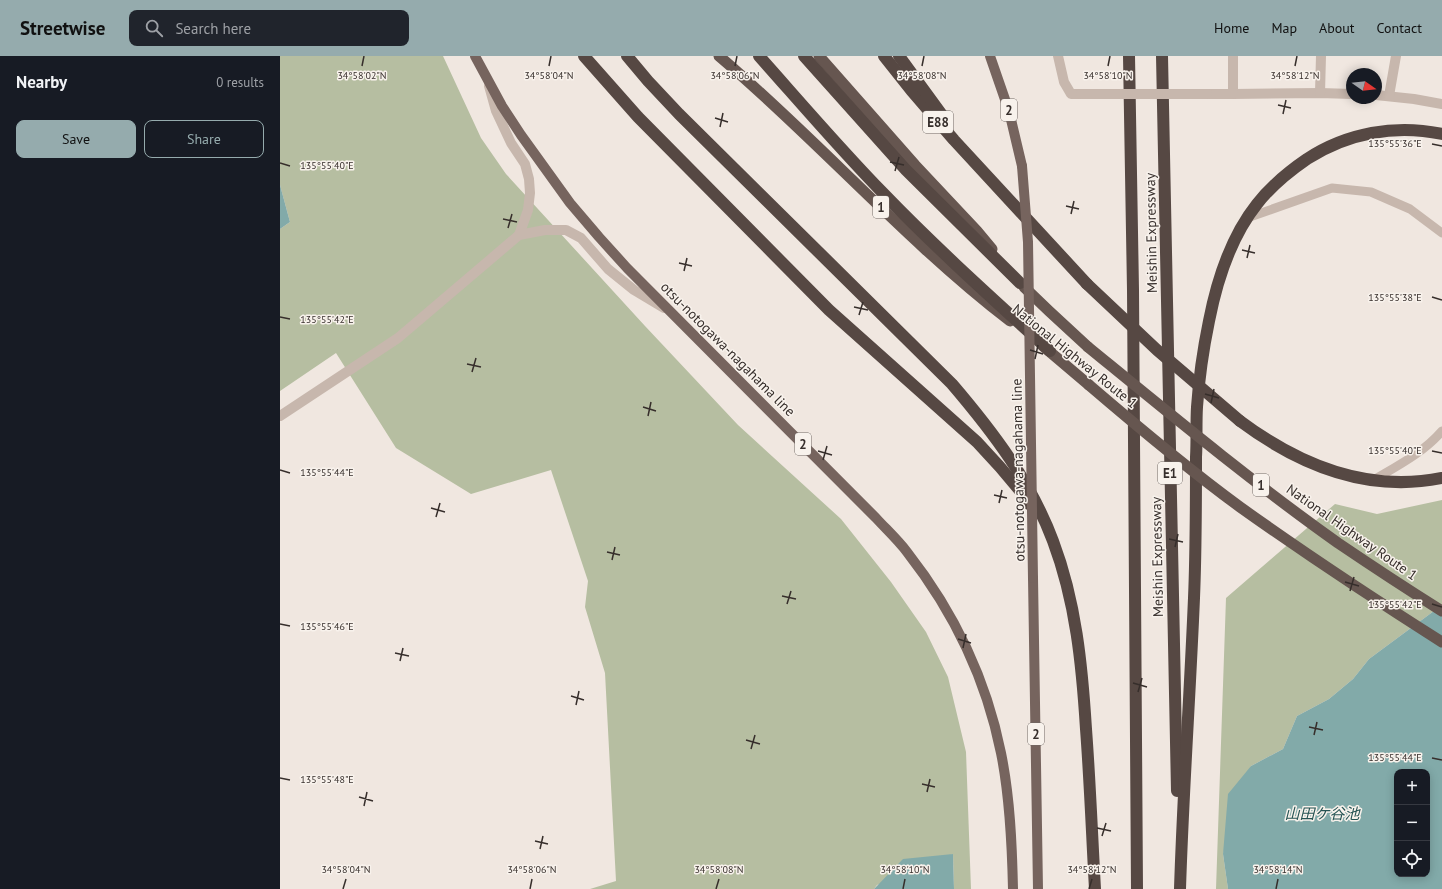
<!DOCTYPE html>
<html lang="en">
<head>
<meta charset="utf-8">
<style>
  :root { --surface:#171b24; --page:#20242c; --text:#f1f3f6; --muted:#9ea1a6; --line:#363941; --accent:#95abad }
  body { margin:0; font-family:"PT Sans","Noto Sans JP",sans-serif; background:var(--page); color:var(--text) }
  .controls { position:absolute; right:12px; bottom:12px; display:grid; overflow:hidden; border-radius:8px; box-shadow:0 2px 10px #0003 }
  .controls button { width:36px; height:36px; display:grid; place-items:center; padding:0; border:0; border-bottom:1px solid var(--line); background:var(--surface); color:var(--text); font:20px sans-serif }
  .compass { position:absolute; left:1066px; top:12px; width:36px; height:36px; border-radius:50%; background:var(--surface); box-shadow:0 2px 10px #0003; rotate:104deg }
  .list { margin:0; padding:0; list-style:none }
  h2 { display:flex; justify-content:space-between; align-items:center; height:52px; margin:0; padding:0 16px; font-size:17px }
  h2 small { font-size:13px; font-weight:400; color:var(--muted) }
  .actions { display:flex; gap:8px; padding:12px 16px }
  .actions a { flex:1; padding:9px 0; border:1px solid var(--accent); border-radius:8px; text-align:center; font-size:14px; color:var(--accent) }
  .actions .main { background:var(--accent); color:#111 }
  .icon { flex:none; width:22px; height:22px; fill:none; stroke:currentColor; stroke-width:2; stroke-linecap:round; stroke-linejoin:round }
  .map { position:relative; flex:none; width:1162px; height:833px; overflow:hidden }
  header { display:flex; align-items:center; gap:24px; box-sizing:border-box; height:56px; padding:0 20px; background:var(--accent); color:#111 }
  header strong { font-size:19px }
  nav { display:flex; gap:22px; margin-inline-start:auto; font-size:14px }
  .search { width:280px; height:36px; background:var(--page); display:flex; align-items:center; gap:10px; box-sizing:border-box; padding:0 14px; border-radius:8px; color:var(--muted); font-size:15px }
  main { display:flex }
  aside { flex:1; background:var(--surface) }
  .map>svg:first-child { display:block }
  .green { fill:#b6bea1 }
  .water { fill:#82aaa9; fill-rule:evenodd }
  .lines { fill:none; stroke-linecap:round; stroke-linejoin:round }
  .service { stroke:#c7b7ad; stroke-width:9 }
  .minor { stroke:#c7b7ad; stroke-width:10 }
  .tertiary { stroke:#c7b7ad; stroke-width:10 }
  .primary { stroke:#76645e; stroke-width:10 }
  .trunk { stroke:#665650; stroke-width:11 }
  .motorway { stroke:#564843; stroke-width:12 }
  .minor-bridge { stroke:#c7b7ad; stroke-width:10 }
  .primary-bridge { stroke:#76645e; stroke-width:10 }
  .trunk-bridge { stroke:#665650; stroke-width:11 }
  .motorway-bridge { stroke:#564843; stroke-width:12 }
  .ticks { fill:none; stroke:#362e2b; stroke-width:1.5 }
  .labels { text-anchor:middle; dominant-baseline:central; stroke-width:3; stroke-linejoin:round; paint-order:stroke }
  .shield { fill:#f8f2ec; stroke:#706965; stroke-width:1 }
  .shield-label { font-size:13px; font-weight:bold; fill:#362e2b }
  .street-label { font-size:14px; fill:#362e2b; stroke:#f8f2ec }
  .water-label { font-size:15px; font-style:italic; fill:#255353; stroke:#f8f2ec }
  .ticks-label { font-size:10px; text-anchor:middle; fill:#362e2b; stroke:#f8f2ec; stroke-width:3; stroke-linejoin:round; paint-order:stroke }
</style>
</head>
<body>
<header>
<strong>Streetwise</strong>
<div class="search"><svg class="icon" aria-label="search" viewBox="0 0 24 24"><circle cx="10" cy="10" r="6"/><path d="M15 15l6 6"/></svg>Search here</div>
<nav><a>Home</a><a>Map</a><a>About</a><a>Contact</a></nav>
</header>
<main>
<aside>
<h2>Nearby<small>0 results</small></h2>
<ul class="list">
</ul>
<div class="actions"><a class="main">Save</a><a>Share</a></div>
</aside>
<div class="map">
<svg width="1162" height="833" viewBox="0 0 1162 833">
  <rect width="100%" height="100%" fill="#f0e7e0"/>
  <!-- green -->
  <g class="green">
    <path d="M0,0h163l38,82 25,36 139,152 93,99 103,94 50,63 35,50 22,45 18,75 5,137h-17l-1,-35 -76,31 -3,4h-284l26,-8 -11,-208 -20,-66 3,-26 -37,-111 -80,24 -75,-46 -60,-95 -56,38v-162l10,-7 -10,-37z"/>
    <path d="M1162,444v105l-73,54 -16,20 -24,20 -32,17 -14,33 -32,17 -28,88 5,35h-12l10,-291 109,-94 42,10z"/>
  </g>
  <!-- water -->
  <g class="water">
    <path d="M0,129l10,37 -10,7z"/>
    <path d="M1162,549v284h-214l-5,-35 5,-60 23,-28 32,-17 14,-33 32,-17 24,-20 16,-20zM1117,716h30v102h-30z"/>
    <path d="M673,798l1,35h-80l29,-30z"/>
  </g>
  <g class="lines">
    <!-- service -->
    <g class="service">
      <path d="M967,162l85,-30 39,4 39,17 32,24"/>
      <path d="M1092,425c25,-15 51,-28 70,-50"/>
    </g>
    <!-- minor -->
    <g class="minor">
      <path d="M778,0l6,26 7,12h10"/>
      <path d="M953,0v38l87,-1 32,1"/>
      <path d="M1040,37l1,-37"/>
      <path d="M927,38h26"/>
      <path d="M1096,39l38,4 28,5"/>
      <path d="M1109,40l7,-40"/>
    </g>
    <!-- tertiary -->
    <g class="tertiary">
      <path d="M209,30l7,25 15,32 14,21 4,15 1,14 -2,17 -9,25"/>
      <path d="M0,360l118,-78 121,-103 26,-5h21l15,8 27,31 26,21 30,18"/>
    </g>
    <!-- primary -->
    <g class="primary">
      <path d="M195,0l27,50 19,29 49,68 29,34 28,31 249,250c10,11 22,22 31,34 47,60 79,126 94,201 9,44 11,91 12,136"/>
      <path d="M710,0l19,55 13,55"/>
      <path d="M753,522l5,311"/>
    </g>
    <!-- trunk -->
    <g class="trunk">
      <path d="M439,0c100,85 187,185 291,265"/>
      <path d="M539,0l96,109 62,66 15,18"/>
      <path d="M744,231l25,24 39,36"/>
      <path d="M763,290l46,39"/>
    </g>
    <!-- motorway -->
    <g class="motorway">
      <path d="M304,0l54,61 191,193 148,132 23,25 21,25 8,12"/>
      <path d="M347,0l21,25 31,33 273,270c41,48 79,98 101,157 23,61 29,124 33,188 4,53 6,107 9,160"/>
      <path d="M479,0c41,46 81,93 124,137 53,55 110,106 167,158"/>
      <path d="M524,0l102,114 114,113"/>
      <path d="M604,0l27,34 43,50 133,144"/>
      <path d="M619,0l46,63"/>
      <path d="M849,0l4,234 4,599"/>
      <path d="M882,0l15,735"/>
      <path d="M960,365c59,44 128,72 202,57"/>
      <path d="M900,833c3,-97 10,-194 14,-291 2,-47 2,-94 2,-141 1,-17 0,-34 1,-50 2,-29 6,-57 12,-86 8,-41 21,-83 48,-117 14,-18 31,-32 50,-45 40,-26 88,-35 135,-25"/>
    </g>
    <!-- minor-bridge -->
    <path class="minor-bridge" d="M801,38h126"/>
    <!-- primary-bridge -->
    <path class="primary-bridge" d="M742,110l6,76 5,336"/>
    <!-- trunk-bridge -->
    <g class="trunk-bridge">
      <path d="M808,291c82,67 164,135 250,196 34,23 69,46 104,68"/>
      <path d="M809,329c49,42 99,84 151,122 66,47 134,92 202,135"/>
    </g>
    <!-- motorway-bridge -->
    <path class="motorway-bridge" d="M807,228l70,66 83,71"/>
  </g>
  <!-- ticks -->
  <path class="ticks" d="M82,10l2,-10M269,10l2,-10M455,10l2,-10M642,10l2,-10M828,10l2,-10M1015,10l2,-10M998,49l13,3M1003,58l3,-14M435,62l13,4M440,71l3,-14M1152,88l10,2M610,106l14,3M0,107l10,3M615,115l4,-14M786,150l13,3M791,158l3,-13M223,163l14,3M228,172l4,-14M962,194l13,3M967,202l3,-13M399,207l13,3M404,215l3,-13M1152,241l10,3M574,251l14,3M579,259l4,-13M0,261l10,2M750,294l13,4M755,303l3,-14M187,308l14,3M192,316l4,-14M925,338l14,4M931,347l3,-14M363,351l13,4M368,360l3,-14M538,395l14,4M1152,395l10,2M543,404l4,-14M0,414l10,3M714,439l13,3M719,447l3,-13M151,452l14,4M156,461l4,-14M889,483l14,3M895,491l3,-13M327,496l13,3M332,504l3,-13M1065,526l14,4M1070,535l4,-14M502,540l14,3M507,548l4,-13M1152,548l10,3M0,568l10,2M678,583l13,4M683,592l3,-14M115,597l14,3M120,605l3,-13M853,627l14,4M858,636l4,-14M291,640l13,4M296,649l3,-14M1029,671l14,3M1034,679l3,-13M466,684l14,4M471,693l4,-14M1152,702l10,2M0,722l10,2M642,728l13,3M647,736l3,-13M79,741l14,4M84,750l3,-14M817,772l14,3M822,780l4,-13M255,785l13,3M260,793l3,-13M63,833l3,-10M250,833l2,-10M436,833l3,-10M623,833l2,-10M809,833l3,-10M996,833l2,-10"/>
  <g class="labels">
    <!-- shield labels -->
    <g class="shield">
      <rect x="721" y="43" width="16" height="22" rx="3"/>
      <rect x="643" y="55" width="30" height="22" rx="3"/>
      <rect x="593" y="140" width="16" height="22" rx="3"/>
      <rect x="515" y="377" width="16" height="22" rx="3"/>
      <rect x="878" y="406" width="24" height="22" rx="3"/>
      <rect x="973" y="418" width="16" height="22" rx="3"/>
      <rect x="748" y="667" width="16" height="22" rx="3"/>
    </g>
    <g class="shield-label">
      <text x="729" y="54">2</text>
      <text x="658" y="66">E88</text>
      <text x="601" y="151">1</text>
      <text x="523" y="388">2</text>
      <text x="890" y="417">E1</text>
      <text x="981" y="429">1</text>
      <text x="756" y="678">2</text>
    </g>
    <!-- street labels -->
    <g class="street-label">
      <text transform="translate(871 177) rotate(-91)">Meishin Expressway</text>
      <text transform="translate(448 293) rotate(45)">otsu-notogawa-nagahama line</text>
      <text transform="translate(795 300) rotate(39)">National Highway Route 1</text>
      <text transform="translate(738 414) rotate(-91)">otsu-notogawa-nagahama line</text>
      <text transform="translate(1072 476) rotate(35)">National Highway Route 1</text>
      <text transform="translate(877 501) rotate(-91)">Meishin Expressway</text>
    </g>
    <!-- water labels -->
    <g class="water-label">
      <text x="1042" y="757">山田ケ谷池</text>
    </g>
  </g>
  <g class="ticks-label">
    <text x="82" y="23">34°58'02"N</text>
    <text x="269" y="23">34°58'04"N</text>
    <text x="455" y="23">34°58'06"N</text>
    <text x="642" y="23">34°58'08"N</text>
    <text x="828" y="23">34°58'10"N</text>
    <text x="1015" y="23">34°58'12"N</text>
    <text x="1115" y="91">135°55'36"E</text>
    <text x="47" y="113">135°55'40"E</text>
    <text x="1115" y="245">135°55'38"E</text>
    <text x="47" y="267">135°55'42"E</text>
    <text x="1115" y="398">135°55'40"E</text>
    <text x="47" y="420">135°55'44"E</text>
    <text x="1115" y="552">135°55'42"E</text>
    <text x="47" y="574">135°55'46"E</text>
    <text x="1115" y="705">135°55'44"E</text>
    <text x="47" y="727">135°55'48"E</text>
    <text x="66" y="817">34°58'04"N</text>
    <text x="252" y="817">34°58'06"N</text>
    <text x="439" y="817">34°58'08"N</text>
    <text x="625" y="817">34°58'10"N</text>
    <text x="812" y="817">34°58'12"N</text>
    <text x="998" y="817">34°58'14"N</text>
  </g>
</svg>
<div class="controls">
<button>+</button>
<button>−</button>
<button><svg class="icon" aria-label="locate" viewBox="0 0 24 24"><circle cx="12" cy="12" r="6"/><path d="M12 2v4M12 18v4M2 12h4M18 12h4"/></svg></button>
</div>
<svg class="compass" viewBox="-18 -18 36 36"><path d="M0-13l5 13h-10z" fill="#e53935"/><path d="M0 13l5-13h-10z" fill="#9ea1a6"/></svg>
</div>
</main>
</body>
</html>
